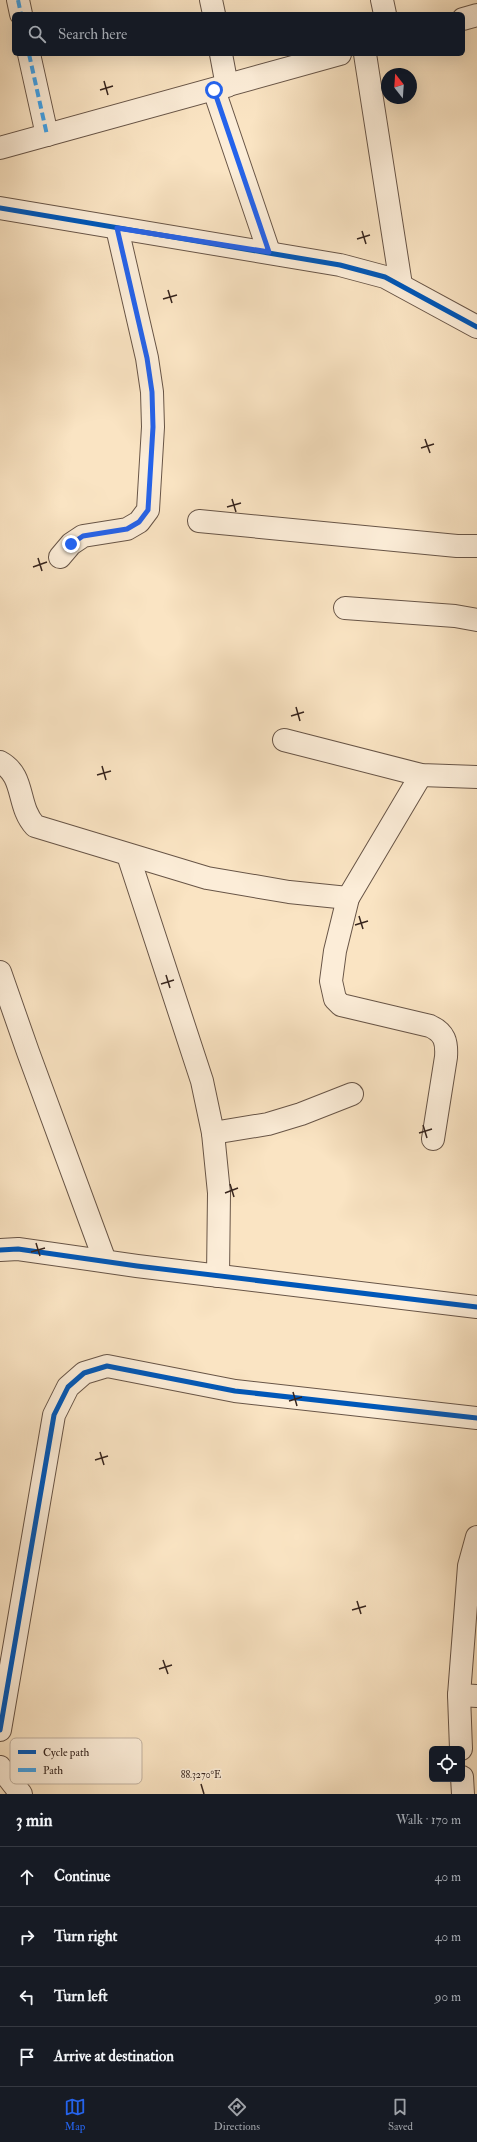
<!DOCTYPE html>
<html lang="en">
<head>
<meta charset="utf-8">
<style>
  :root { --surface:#171b24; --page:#242831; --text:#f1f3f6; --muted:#9ea1a6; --line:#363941; --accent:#2563eb }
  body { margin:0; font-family:"IM FELL Double Pica",serif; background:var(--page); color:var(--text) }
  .controls { position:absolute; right:12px; bottom:12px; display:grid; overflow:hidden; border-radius:6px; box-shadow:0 4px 16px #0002 }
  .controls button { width:36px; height:36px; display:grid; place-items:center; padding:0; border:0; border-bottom:1px solid var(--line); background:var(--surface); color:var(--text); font:20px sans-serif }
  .compass { position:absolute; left:381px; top:68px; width:36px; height:36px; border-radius:50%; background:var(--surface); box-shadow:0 4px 16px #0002; rotate:343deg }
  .stop { position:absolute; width:12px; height:12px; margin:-9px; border:3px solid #2563eb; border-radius:50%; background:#fff }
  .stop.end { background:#2563eb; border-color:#fff; box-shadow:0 1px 4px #0008 }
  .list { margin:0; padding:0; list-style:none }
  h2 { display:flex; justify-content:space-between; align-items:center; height:52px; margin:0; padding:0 16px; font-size:17px }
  h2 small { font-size:13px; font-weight:400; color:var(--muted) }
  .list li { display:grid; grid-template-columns:26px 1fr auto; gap:12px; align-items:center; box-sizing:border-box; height:60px; padding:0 16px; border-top:1px solid var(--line) }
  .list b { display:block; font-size:15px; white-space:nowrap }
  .list em { font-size:13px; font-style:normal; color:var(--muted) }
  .icon { flex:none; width:22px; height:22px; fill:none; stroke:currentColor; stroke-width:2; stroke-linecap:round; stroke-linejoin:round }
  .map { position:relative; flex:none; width:477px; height:1794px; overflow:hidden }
  .search { position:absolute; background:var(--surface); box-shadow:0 4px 16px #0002; left:12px; right:12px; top:12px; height:44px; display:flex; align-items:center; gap:10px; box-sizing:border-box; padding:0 14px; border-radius:6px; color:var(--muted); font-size:15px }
  .sheet { height:292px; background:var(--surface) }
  nav { display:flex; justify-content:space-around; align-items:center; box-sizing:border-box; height:56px; border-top:1px solid var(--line); background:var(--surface); font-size:11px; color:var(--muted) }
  nav a { display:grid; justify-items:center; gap:2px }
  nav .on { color:var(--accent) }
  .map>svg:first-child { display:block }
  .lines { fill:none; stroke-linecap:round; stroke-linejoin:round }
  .minor-casing { stroke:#685547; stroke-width:24 }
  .minor { stroke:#fcedd8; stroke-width:22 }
  .quiet { stroke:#3fa2ea; stroke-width:4; stroke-dasharray:8 4; stroke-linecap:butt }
  .cycleway-casing { stroke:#fcedd8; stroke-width:8 }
  .cycleway { stroke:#0057b8; stroke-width:5 }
  .route { stroke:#2563eb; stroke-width:5 }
  .ticks { fill:none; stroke:#37251e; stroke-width:1.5 }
  .key { fill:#fcedd8; stroke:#c1b1a0; stroke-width:1 }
  .key-label { font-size:11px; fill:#37251e }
  .ticks-label { font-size:10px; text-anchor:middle; fill:#37251e; stroke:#fcedd8; stroke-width:3; stroke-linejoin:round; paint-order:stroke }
</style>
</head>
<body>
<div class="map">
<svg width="477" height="1794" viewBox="0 0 477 1794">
  <rect width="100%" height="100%" fill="#fae4c3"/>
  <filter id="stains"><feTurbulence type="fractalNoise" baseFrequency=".005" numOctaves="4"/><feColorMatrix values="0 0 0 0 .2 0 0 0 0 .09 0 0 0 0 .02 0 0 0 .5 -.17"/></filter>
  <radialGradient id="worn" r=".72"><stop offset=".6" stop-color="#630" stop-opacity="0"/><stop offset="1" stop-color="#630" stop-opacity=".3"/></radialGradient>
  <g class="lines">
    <!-- minor casing -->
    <g class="minor-casing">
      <g id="minor">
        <path d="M18,0l3,14"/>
        <path d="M211,0l3,14"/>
        <path d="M382,0l3,14"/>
        <path d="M463,19l14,-4"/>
        <path d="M29,54l18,81"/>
        <path d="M221,54l6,32"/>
        <path d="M365,54l36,231"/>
        <path d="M214,90l55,162"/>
        <path d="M0,148l340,-94"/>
        <path d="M0,208l340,57 45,12 92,50"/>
        <path d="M199,521l258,25h20"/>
        <path d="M60,557l11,-13 12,-8 44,-7 12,-7 9,-12 5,-83 -1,-35 -5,-34 -30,-130"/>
        <path d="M345,608l110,8 22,4"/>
        <path d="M284,740l137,35 56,2"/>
        <path d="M0,762c26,14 16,43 35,64l172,52 82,14 59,6"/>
        <path d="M421,775l-73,123 -13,53 -4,30 4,18 6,6 89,21c15,7 17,16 16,31l-13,82"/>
        <path d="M128,855l74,226 11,52 6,60 -1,83"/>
        <path d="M0,972l28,80 77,209"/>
        <path d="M213,1133l55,-9 33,-10 51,-20"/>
        <path d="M0,1250l18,-1 119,17 340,41"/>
        <path d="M459,1695l18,1"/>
        <path d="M0,1730l54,-315 14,-28 16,-14 23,-7 128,25 242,27"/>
        <path d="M461,1749l-2,-54 10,-129 8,-29"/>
        <path d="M0,1767l21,27"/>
        <path d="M462,1777l1,17"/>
      </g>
    </g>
    <!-- minor -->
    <use href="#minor" class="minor"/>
    <!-- quiet -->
    <g class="quiet">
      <path d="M18,0l3,14"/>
      <path d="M29,54l18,81"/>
    </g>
    <!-- cycleway casing -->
    <g class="cycleway-casing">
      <g id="cycleway">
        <path d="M0,208l340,57 45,12 92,50"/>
        <path d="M0,1250l18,-1 119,17 340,41"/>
        <path d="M0,1730l54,-315 14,-28 16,-14 23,-7 128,25 242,27"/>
      </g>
    </g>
    <!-- cycleway -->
    <use href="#cycleway" class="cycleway"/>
  </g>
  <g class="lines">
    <!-- route -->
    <path class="route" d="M71,544l12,-8 44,-7 12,-7 9,-12 5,-83 -1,-35 -5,-34 -30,-130 152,24 -55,-162"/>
  </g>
  <!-- ticks -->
  <path class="ticks" d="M104,81l4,14M100,90l13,-4M362,231l4,13M357,239l13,-4M168,290l4,13M163,299l14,-4M425,439l5,14M421,448l13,-4M232,499l4,13M227,507l14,-4M38,558l4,13M33,567l14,-5M296,707l4,14M291,716l13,-4M102,766l4,14M97,775l14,-4M359,916l4,13M355,925l13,-4M166,975l4,13M161,984l13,-4M423,1125l4,13M419,1133l13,-4M230,1184l4,13M225,1193l13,-5M36,1243l4,13M31,1252l14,-4M293,1392l4,14M289,1401l13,-4M100,1452l4,13M95,1460l13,-4M357,1601l4,13M352,1610l14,-4M163,1660l5,14M159,1669l13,-4M201,1784l3,10"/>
  <!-- legend -->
  <rect x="10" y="1738" width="132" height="46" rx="6" class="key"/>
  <rect x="18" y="1750" width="18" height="4" fill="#0057b8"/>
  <rect x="18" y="1768" width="18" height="4" fill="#3fa2ea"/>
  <g class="key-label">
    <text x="43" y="1756">Cycle path</text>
    <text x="43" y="1774">Path</text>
  </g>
  <g class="ticks-label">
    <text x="201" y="1778">88.3270°E</text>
  </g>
  <rect width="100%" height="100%" filter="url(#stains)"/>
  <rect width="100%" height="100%" fill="url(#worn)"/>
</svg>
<div class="controls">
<button><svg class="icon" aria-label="locate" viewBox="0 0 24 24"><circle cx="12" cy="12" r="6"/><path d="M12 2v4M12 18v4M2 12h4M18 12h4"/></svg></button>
</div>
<svg class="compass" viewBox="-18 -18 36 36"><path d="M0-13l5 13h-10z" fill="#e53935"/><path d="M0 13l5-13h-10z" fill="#9ea1a6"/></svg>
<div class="stop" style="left:214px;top:90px"></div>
<div class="stop end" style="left:71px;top:544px"></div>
<div class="search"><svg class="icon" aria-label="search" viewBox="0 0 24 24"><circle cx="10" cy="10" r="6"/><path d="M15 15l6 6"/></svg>Search here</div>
</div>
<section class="sheet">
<h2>3 min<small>Walk · 170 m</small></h2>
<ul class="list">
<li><svg class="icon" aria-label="ahead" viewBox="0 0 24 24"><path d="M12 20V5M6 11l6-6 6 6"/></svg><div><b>Continue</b></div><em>40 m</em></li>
<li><svg class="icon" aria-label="right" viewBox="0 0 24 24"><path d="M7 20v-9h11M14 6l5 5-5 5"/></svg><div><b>Turn right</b></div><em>40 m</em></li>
<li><svg class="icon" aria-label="left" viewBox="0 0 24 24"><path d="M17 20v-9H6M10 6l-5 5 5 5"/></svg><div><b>Turn left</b></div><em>90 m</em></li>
<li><svg class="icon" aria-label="arrive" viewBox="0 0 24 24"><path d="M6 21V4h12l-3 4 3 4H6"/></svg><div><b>Arrive at destination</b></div></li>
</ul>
</section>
<nav>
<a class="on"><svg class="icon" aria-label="map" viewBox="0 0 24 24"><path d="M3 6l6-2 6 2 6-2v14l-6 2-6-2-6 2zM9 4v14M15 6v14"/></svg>Map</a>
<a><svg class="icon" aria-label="directions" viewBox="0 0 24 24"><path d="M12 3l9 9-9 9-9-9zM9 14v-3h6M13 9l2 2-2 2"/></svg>Directions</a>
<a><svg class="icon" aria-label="saved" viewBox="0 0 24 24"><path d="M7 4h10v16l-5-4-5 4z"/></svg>Saved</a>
</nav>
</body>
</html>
